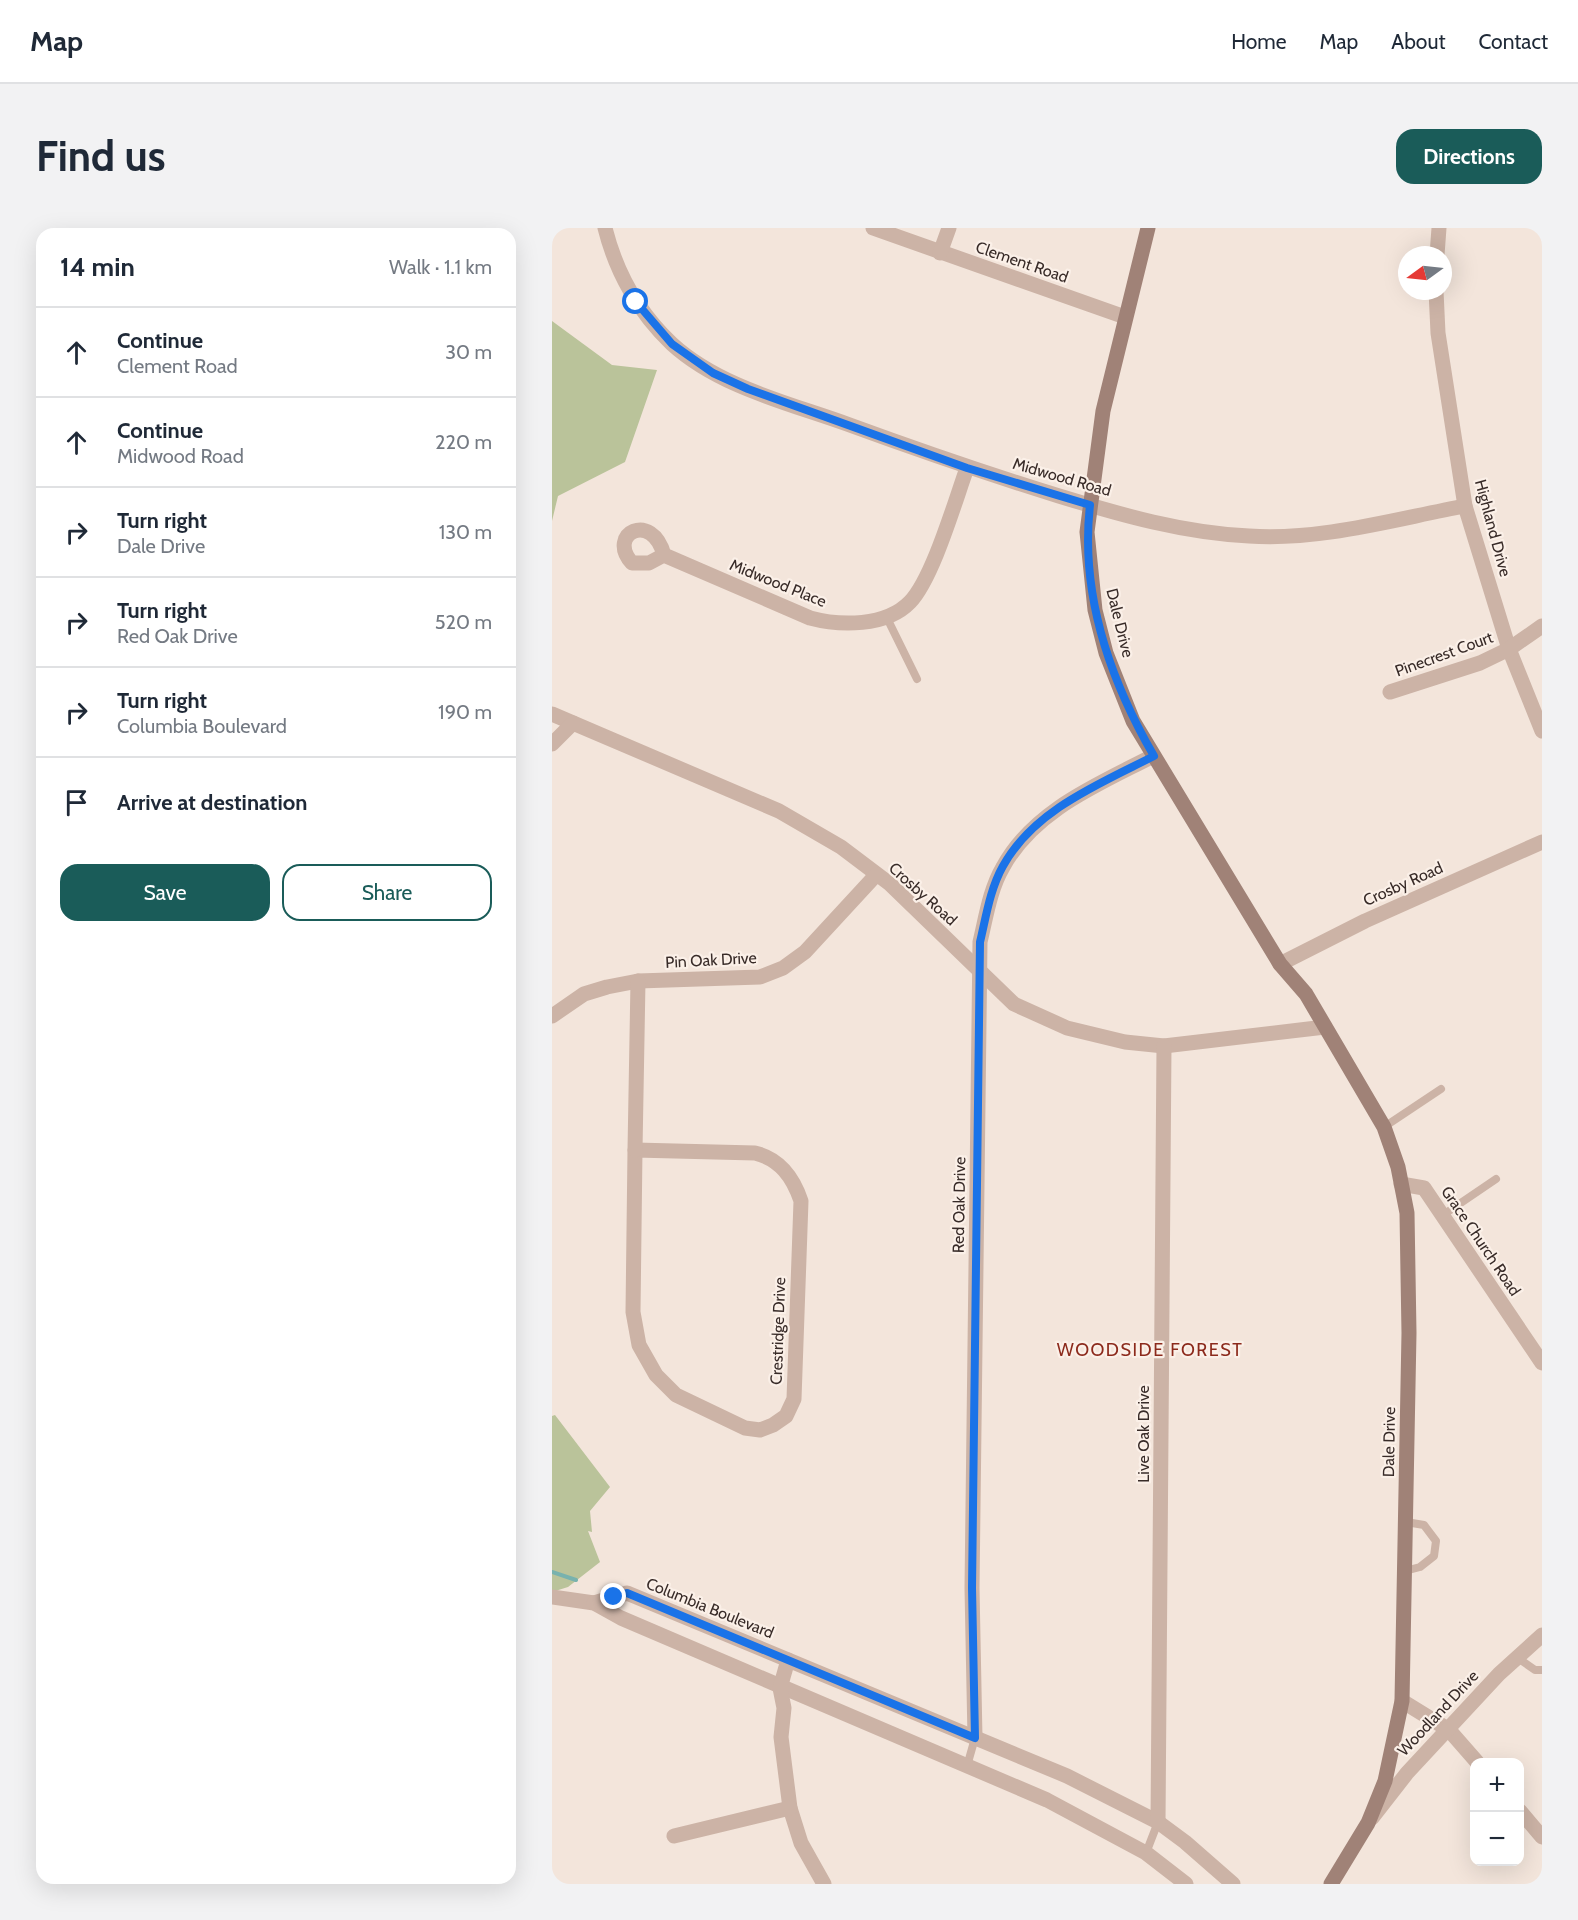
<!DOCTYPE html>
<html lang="en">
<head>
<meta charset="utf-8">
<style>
  :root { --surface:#fff; --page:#f2f2f3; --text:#1f2937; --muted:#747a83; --line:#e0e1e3; --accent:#1a5c59 }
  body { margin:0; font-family:Cabin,sans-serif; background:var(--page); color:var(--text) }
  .controls { position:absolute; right:18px; bottom:18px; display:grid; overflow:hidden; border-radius:12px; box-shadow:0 6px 24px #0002 }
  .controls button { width:54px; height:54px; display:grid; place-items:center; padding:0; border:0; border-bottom:2px solid var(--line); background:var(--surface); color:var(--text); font:30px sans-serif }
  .compass { position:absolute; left:846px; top:18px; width:54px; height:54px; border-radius:50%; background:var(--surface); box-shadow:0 6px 24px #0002; rotate:255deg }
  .stop { position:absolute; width:18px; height:18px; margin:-14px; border:4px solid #1a73e8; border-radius:50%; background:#fff }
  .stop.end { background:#1a73e8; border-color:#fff; box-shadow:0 2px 6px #0008 }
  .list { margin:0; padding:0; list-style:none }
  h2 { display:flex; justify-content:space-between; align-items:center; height:78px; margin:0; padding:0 24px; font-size:26px }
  h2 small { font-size:20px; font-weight:400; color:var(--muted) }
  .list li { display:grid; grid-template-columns:39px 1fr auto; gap:18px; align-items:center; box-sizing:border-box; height:90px; padding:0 24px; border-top:2px solid var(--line) }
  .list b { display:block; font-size:22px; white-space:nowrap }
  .list p { margin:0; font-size:20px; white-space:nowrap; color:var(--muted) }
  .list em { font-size:20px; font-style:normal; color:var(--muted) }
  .actions { display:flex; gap:12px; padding:18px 24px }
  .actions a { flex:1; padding:14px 0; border:2px solid var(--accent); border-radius:18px; text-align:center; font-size:21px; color:var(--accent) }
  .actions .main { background:var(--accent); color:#fff }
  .icon { flex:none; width:33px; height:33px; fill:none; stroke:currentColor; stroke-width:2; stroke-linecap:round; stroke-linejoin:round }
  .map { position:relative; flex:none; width:990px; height:1656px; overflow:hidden; border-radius:18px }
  header { display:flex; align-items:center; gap:36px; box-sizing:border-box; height:84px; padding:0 30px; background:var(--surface); border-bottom:2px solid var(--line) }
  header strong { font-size:28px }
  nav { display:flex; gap:33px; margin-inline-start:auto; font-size:21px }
  .intro { display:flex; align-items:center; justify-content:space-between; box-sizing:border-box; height:144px; padding:0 36px }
  h1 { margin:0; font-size:42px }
  .button { padding:15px 27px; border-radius:18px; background:var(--accent); color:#fff; font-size:21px; font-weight:700 }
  main { display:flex; gap:36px; padding:0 36px }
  aside { flex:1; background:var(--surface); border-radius:18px; box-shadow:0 6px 24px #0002 }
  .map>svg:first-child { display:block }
  .green { fill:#bac39a }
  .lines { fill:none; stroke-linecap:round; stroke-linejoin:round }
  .stream { stroke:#78b2ae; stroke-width:4 }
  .lane { stroke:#ccb3a6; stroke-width:8 }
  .street { stroke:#ccb3a6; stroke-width:15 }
  .secondary { stroke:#a08277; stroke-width:15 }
  .route { stroke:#1a73e8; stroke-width:8 }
  .labels { text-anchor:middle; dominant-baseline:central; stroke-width:4.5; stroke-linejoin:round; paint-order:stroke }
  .street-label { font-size:16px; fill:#382b28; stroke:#fbf0e8 }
  .neighbourhood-label { font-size:18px; letter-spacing:1.5px; fill:#8c2a1c; stroke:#fbf0e8 }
</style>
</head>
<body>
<header>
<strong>Map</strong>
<nav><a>Home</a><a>Map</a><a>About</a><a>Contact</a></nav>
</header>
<div class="intro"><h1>Find us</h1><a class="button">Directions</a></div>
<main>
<aside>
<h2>14 min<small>Walk · 1.1 km</small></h2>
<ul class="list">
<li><svg class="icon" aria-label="ahead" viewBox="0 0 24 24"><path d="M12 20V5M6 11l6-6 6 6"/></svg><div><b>Continue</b><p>Clement Road</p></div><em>30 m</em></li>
<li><svg class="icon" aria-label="ahead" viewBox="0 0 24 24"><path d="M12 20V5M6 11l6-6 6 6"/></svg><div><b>Continue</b><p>Midwood Road</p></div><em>220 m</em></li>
<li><svg class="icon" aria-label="right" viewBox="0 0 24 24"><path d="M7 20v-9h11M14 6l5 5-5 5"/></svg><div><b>Turn right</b><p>Dale Drive</p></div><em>130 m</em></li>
<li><svg class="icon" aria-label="right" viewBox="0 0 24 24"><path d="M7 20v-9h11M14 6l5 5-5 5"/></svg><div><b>Turn right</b><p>Red Oak Drive</p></div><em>520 m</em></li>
<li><svg class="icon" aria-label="right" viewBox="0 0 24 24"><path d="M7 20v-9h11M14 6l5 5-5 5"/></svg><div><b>Turn right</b><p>Columbia Boulevard</p></div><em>190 m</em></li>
<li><svg class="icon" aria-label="arrive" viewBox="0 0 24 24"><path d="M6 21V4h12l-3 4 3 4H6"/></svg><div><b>Arrive at destination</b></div></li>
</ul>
<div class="actions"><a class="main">Save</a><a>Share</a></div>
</aside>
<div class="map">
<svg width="990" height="1656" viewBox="0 0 990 1656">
  <rect width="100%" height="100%" fill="#f3e5db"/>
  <!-- green -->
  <g class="green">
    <path d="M0,93l60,44 45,5 -32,92 -67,34 -6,25z"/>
    <path d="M3,1187l55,72 -20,24 2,21 -4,-1 12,31 -32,25 -16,5v-176z"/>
  </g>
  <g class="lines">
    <!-- stream -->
    <path class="stream" d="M0,1344l24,8"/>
    <!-- lane -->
    <g class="lane">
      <path d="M334,388l31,63"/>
      <path d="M832,899l57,-38"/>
      <path d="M891,987l53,-36"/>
      <path d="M853,1343l15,-4 14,-11 2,-15 -12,-16 -18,-3"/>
      <path d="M963,1428l20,14h7"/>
      <path d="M415,1538l8,-28"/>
      <path d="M594,1625l12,-31"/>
    </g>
    <!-- street -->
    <g class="street">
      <path d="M53,0c11,44 34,85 67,116 47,43 117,59 175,80 71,26 141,50 212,72 62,19 125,37 190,40 71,5 146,-17 216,-30"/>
      <path d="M321,0l252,89"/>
      <path d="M388,25l9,-25"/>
      <path d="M885,27l2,-27"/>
      <path d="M884,63l2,42 27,173 44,143 33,82"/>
      <path d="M112,327c-12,-45 -58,-21 -32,8h17l15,-8 146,63c30,8 76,9 100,-16 23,-24 45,-101 57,-134"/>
      <path d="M838,464l90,-29 29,-14 33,-23"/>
      <path d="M0,486l21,9"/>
      <path d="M0,516l21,-21 206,88 62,36 49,37 124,120 53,24 58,14 39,4 161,-19"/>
      <path d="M728,736l85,-43 177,-79"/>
      <path d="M0,788l32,-22 23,-7 31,-6 122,-4 23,-9 22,-16 71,-77"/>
      <path d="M83,922l120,3c25,6 38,24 46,48l-7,198 -8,17 -13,9 -13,5 -15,-2 -69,-33 -20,-20 -17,-30 -6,-33z"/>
      <path d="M83,922l3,-169"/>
      <path d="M849,956l23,4 118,175"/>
      <path d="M0,1369l42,6 27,15 426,182 99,53 40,31"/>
      <path d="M42,1375l33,-10 440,183 91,46 27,20 48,42"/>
      <path d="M236,1432l-8,28 4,20 -3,29 9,71 11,35 23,41"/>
      <path d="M850,1473l47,29 28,32"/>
      <path d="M423,1510l-3,-150 8,-646c6,-25 10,-53 23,-75 31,-57 96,-83 150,-111"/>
      <path d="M968,1583l22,26"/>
      <path d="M820,1590l35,-45 92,-99 43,-39"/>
      <path d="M606,1594l6,-776"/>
      <path d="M122,1608l116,-28"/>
    </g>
    <!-- secondary -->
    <path class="secondary" d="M596,0l-45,183 -16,121 8,78 11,43 27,68 147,243 26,30 78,133 14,40 9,46 2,120 -7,368 -17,80 -17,42 -37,61"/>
  </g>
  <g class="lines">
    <!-- route -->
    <path class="route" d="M62,1369l13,-4 348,145 -3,-150 8,-646c6,-25 10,-53 23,-76 31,-56 96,-82 151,-110 -44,-76 -74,-163 -64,-251l-123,-37 -219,-79 -35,-16 -41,-29 -36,-42"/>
  </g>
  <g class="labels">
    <!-- street labels -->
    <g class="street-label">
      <text transform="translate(470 34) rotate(19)">Clement Road</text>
      <text transform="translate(510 249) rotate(16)">Midwood Road</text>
      <text transform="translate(941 300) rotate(75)">Highland Drive</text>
      <text transform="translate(226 355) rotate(22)">Midwood Place</text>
      <text transform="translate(568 395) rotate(76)">Dale Drive</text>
      <text transform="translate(892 426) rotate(-20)">Pinecrest Court</text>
      <text transform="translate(851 656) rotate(-24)">Crosby Road</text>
      <text transform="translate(371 666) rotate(42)">Crosby Road</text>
      <text transform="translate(159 732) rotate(-3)">Pin Oak Drive</text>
      <text transform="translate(407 977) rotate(-89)">Red Oak Drive</text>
      <text transform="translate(929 1013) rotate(56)">Grace Church Road</text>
      <text transform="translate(226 1103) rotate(-88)">Crestridge Drive</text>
      <text transform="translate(591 1206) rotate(-90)">Live Oak Drive</text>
      <text transform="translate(837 1214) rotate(-89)">Dale Drive</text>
      <text transform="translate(158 1380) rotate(22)">Columbia Boulevard</text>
      <text transform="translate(886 1485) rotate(-47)">Woodland Drive</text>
    </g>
    <!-- neighbourhood labels -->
    <g class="neighbourhood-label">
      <text x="598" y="1122">WOODSIDE FOREST</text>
    </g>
  </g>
</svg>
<div class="controls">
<button>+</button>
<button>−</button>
</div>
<svg class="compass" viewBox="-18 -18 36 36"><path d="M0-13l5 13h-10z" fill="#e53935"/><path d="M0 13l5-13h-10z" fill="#747a83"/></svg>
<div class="stop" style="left:84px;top:74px"></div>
<div class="stop end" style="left:62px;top:1369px"></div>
</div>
</main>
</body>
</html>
